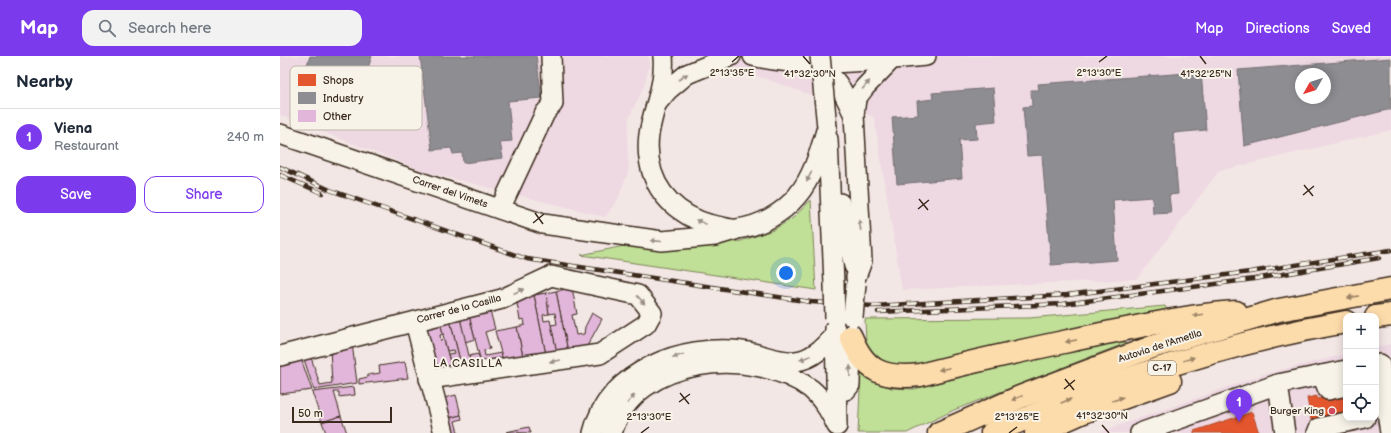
<!DOCTYPE html>
<html lang="en">
<head>
<meta charset="utf-8">
<style>
  :root { --surface:#fff; --page:#f2f2f3; --text:#1f2937; --muted:#747a83; --line:#e0e1e3; --accent:#7c3aed }
  body { margin:0; font-family:"Balsamiq Sans",sans-serif; background:var(--page); color:var(--text) }
  .controls { position:absolute; right:12px; bottom:12px; display:grid; overflow:hidden; border-radius:8px; box-shadow:0 2px 10px #0003 }
  .controls button { width:36px; height:36px; display:grid; place-items:center; padding:0; border:0; border-bottom:1px solid var(--line); background:var(--surface); color:var(--text); font:20px sans-serif }
  .compass { position:absolute; left:1015px; top:12px; width:36px; height:36px; border-radius:50%; background:var(--surface); box-shadow:0 2px 10px #0003; rotate:231deg }
  .scale { position:absolute; left:12px; bottom:10px; width:100px; box-sizing:border-box; padding-left:4px; border:2px solid #3b2a1e; border-top:0; font-size:11px; line-height:14px; white-space:nowrap; color:#3b2a1e; -webkit-text-stroke:3px #f7f3e8; paint-order:stroke }
  .you { position:absolute; left:506px; top:217px; width:14px; height:14px; margin:-10px; border:3px solid #fff; border-radius:50%; background:#1a73e8; box-shadow:0 0 0 6px #1a73e833 }
  .badge { display:grid; place-items:center; width:26px; height:26px; border-radius:50%; background:var(--accent); color:#fff; font-size:13px; font-weight:700 }
  .pin { position:absolute; translate:-50% -33px; filter:drop-shadow(0 1px 2px #0008) }
  .pin::after { content:''; position:absolute; top:21px; width:14px; height:12px; background:inherit; clip-path:polygon(0 0,100% 0,50% 100%) }
  .list { margin:0; padding:0; list-style:none }
  h2 { display:flex; justify-content:space-between; align-items:center; height:52px; margin:0; padding:0 16px; font-size:17px }
  h2 small { font-size:13px; font-weight:400; color:var(--muted) }
  .list li { display:grid; grid-template-columns:26px 1fr auto; gap:12px; align-items:center; box-sizing:border-box; height:56px; padding:0 16px; border-top:1px solid var(--line) }
  .list b { display:block; font-size:15px; white-space:nowrap }
  .list p { margin:0; font-size:13px; white-space:nowrap; color:var(--muted) }
  .list em { font-size:13px; font-style:normal; color:var(--muted) }
  .actions { display:flex; gap:8px; padding:12px 16px }
  .actions a { flex:1; padding:9px 0; border:1px solid var(--accent); border-radius:12px; text-align:center; font-size:14px; color:var(--accent) }
  .actions .main { background:var(--accent); color:#fff }
  .icon { flex:none; width:22px; height:22px; fill:none; stroke:currentColor; stroke-width:2; stroke-linecap:round; stroke-linejoin:round }
  .map { position:relative; flex:none; width:1111px; height:377px; overflow:hidden }
  header { display:flex; align-items:center; gap:24px; box-sizing:border-box; height:56px; padding:0 20px; background:var(--accent); color:#fff }
  header strong { font-size:19px }
  nav { display:flex; gap:22px; margin-inline-start:auto; font-size:14px }
  .search { width:280px; height:36px; background:var(--page); display:flex; align-items:center; gap:10px; box-sizing:border-box; padding:0 14px; border-radius:12px; color:var(--muted); font-size:15px }
  main { display:flex }
  aside { flex:1; background:var(--surface) }
  .map>svg:first-child { display:block }
  .built { fill:#eed8e2; fill-rule:evenodd }
  .green { fill:#c0df97; stroke:#7e845a }
  .shops { fill:#e4572e; stroke:#b14a29 }
  .industry { fill:#8d8d92; stroke:#746f6f; fill-rule:evenodd }
  .building { fill:#e2b6da; stroke:#3b2a1e }
  .lines { fill:none; stroke-linecap:round; stroke-linejoin:round }
  .minor-casing { stroke:#3b2a1e; stroke-width:22 }
  .highway-casing { stroke:#3b2a1e; stroke-width:25 }
  .minor { stroke:#f7f3e8; stroke-width:19 }
  .highway { stroke:#fddcac; stroke-width:22 }
  .rail-casing { stroke:#3b2a1e; stroke-width:4.5 }
  .rail { stroke:#f7f3e8; stroke-width:3; stroke-dasharray:9; stroke-linecap:butt }
  .minor-bridge-casing { stroke:#3b2a1e; stroke-width:22; stroke-linecap:butt }
  .minor-bridge { stroke:#f7f3e8; stroke-width:19 }
  .oneway { fill:#998e83 }
  .oneway2 { fill:#9c8365 }
  .ticks { fill:none; stroke:#3b2a1e; stroke-width:1.5 }
  .poi-dot { fill:#d1495b; stroke:#f7f3e8; stroke-width:1.5 }
  .labels { text-anchor:middle; dominant-baseline:central; stroke-width:4; stroke-linejoin:round; paint-order:stroke }
  .shield { fill:#f7f3e8; stroke:#73665b; stroke-width:1 }
  .shield-label { font-size:9px; font-weight:bold; fill:#3b2a1e }
  .street-label { font-size:10px; fill:#3b2a1e; stroke:#f7f3e8 }
  .poi-label { font-size:10px; fill:#3b2a1e; stroke:#f7f3e8; text-anchor:end }
  .neighbourhood-label { font-size:11px; letter-spacing:1px; fill:#3b2a1e; stroke:#f7f3e8 }
  .key { fill:#f7f3e8; stroke:#bfb7ab; stroke-width:1 }
  .key-label { font-size:11px; fill:#3b2a1e }
  .ticks-label { font-size:10px; text-anchor:middle; fill:#3b2a1e; stroke:#f7f3e8; stroke-width:4; stroke-linejoin:round; paint-order:stroke }
</style>
</head>
<body>
<header>
<strong>Map</strong>
<div class="search"><svg class="icon" aria-label="search" viewBox="0 0 24 24"><circle cx="10" cy="10" r="6"/><path d="M15 15l6 6"/></svg>Search here</div>
<nav><a>Map</a><a>Directions</a><a>Saved</a></nav>
</header>
<main>
<aside>
<h2>Nearby<small></small></h2>
<ul class="list">
<li><span class="badge">1</span><div><b>Viena</b><p>Restaurant</p></div><em>240 m</em></li>
</ul>
<div class="actions"><a class="main">Save</a><a>Share</a></div>
</aside>
<div class="map">
<svg width="1111" height="377" viewBox="0 0 1111 377">
  <rect width="100%" height="100%" fill="#f3e7e5"/>
  <filter id="ink" filterUnits="userSpaceOnUse"><feTurbulence type="fractalNoise" baseFrequency=".025" numOctaves="2"/><feDisplacementMap in="SourceGraphic" scale="8" xChannelSelector="R" yChannelSelector="G"/><feConvolveMatrix kernelMatrix="1 2 1 2 8 2 1 2 1" color-interpolation-filters="sRGB"/></filter>
  <g filter="url(#ink)">
    <!-- built -->
    <g class="built">
      <path d="M0,0h368l2,7 -6,23 -15,32 -2,27 2,24 -11,30 -13,18 -182,-46 -143,-56z"/>
      <path d="M420,0h691v74l-172,41 -82,108 -235,11 -28,-173zM1021,18h24v24h-24z"/>
      <path d="M1111,288v89h-293l166,-59 82,-20v64h30v-71z"/>
    </g>
    <!-- green -->
    <g class="green">
      <path d="M531,144l5,90 -235,-35 43,-9 57,2 60,-7 32,-11 20,-12z"/>
      <path d="M885,250l3,5 -264,57 -22,-5 -16,-18 -1,-26 164,-1z"/>
      <path d="M839,284l7,3 -172,67 -47,23h-49l3,-64 30,19 23,1 124,-31z"/>
    </g>
    <!-- shops -->
    <g class="shops">
      <path d="M1066,337v25l-34,8 -5,-28 10,-2v3z"/>
      <path d="M972,356l7,21h-65v-2z"/>
    </g>
    <!-- industry -->
    <g class="industry">
      <path d="M30,0h62l-13,40 -57,-17z"/>
      <path d="M140,0h116l6,42 -34,3 4,40 -12,1 3,16 -40,5 -1,-10 -9,1 -2,-6 -19,2z"/>
      <path d="M1111,2v51l-147,37 -6,-76zM1021,18h24v24h-24z"/>
      <path d="M921,16l5,58 -33,3 5,61 -9,1 2,18 -18,1 -1,-17 -39,3 4,60 -66,5 -9,-110 -15,1 -4,-49 9,-1 -1,-16h8l-1,-6z"/>
      <path d="M713,32l3,33 -20,2 1,16 -18,1 3,38 -65,6 -5,-67 26,-2 -1,-14 16,-2 -1,-6z"/>
    </g>
    <!-- building -->
    <g class="building">
      <path d="M292,232l5,26 -5,1 4,20 8,-1 1,-7 7,-14 10,6 -17,31 -17,2 -12,-61z"/>
      <path d="M276,235l12,61 -11,1 -6,-28 6,-1 -2,-11 -6,1 -3,-21z"/>
      <path d="M266,237l3,21 -6,1 1,6 6,-1 7,33 -11,2 -12,-60z"/>
      <path d="M254,239l12,60 -23,2 -6,-30 8,-2 -1,-6 -4,1 -4,-22z"/>
      <path d="M210,255l5,18 -10,3 5,17 -6,1 1,6 16,-3 2,7 -22,2 -12,-46z"/>
      <path d="M189,260l6,23 -10,3 -5,-24z"/>
      <path d="M180,262l11,46 -10,1 -11,-45z"/>
      <path d="M170,264l11,45 -10,1 -3,-12 7,-1 -1,-3 -7,1 -7,-29z"/>
      <path d="M160,266l3,12 -3,1 1,6 3,-1 7,26 -19,3 -11,-43z"/>
      <path d="M237,271l6,30 -20,3 -8,-29z"/>
      <path d="M72,287l5,40 -43,7 -11,-34 7,-2 10,31 12,-2 -2,-34z"/>
      <path d="M198,298l3,8 -10,2 -2,-8z"/>
      <path d="M20,300l12,34 -32,4v-32z"/>
      <path d="M125,306l3,16 -49,6v-5l9,-2v-2l12,-2 -1,-7z"/>
      <path d="M74,331l1,8 -16,2v-5h-5l7,24 -19,6 -10,-30z"/>
      <path d="M176,339l5,20 -16,4 -5,-20z"/>
      <path d="M181,359l1,4 -7,2 3,12h-9l-4,-14z"/>
      <path d="M61,360l6,17h-21l-4,-11z"/>
      <path d="M249,371l2,6 -25,-1z"/>
    </g>
    <g class="lines">
      <!-- minor casing -->
      <g class="minor-casing">
        <g id="minor">
          <path d="M383,0c4,43 -25,70 -11,116 10,31 38,50 70,55 4,1 10,3 15,2 23,-3 45,-15 60,-33 16,-19 23,-45 30,-69"/>
          <path d="M473,0c53,13 119,5 173,0"/>
          <path d="M530,8c29,12 31,25 44,51"/>
          <path d="M378,46l10,-12 19,-16 44,-18"/>
          <path d="M0,78l263,90 119,17 53,-5 20,-6"/>
          <path d="M548,83l6,145"/>
          <path d="M560,147l14,63"/>
          <path d="M220,153l45,-96 8,-9 -2,-48"/>
          <path d="M576,221l6,-16 -8,-146 2,-16 9,-12 27,-28"/>
          <path d="M135,266l29,111"/>
          <path d="M555,272l2,97"/>
          <path d="M0,300l222,-57 49,-23 87,19 14,18 -6,11 -46,30 -171,25"/>
          <path d="M1100,308l10,69"/>
          <path d="M1042,319l6,15 18,-4"/>
          <path d="M998,328l7,49"/>
          <path d="M566,334l4,-5 1,-51"/>
          <path d="M313,377c14,-62 92,-90 149,-82 18,2 36,12 54,10 17,-2 29,-15 39,-27"/>
          <path d="M332,377c23,-78 142,-87 199,-44 12,10 19,23 26,37"/>
          <path d="M860,377l138,-49 68,-14"/>
          <path d="M1037,377l2,-5 46,-10"/>
        </g>
      </g>
      <!-- highway casing -->
      <g class="highway-casing">
        <g id="highway">
          <path d="M1096,261l15,-2"/>
          <path d="M571,281c14,35 33,42 69,38 60,-16 121,-28 181,-41 46,-9 89,-19 135,-22"/>
          <path d="M659,377l81,-36 132,-50 127,-37 112,-21"/>
          <path d="M712,377c113,-50 231,-90 354,-111"/>
          <path d="M756,377l45,-20 89,-32"/>
        </g>
      </g>
      <!-- minor -->
      <use href="#minor" class="minor"/>
      <!-- highway -->
      <use href="#highway" class="highway"/>
      <!-- rail casing -->
      <g class="rail-casing">
        <g id="rail">
          <path d="M0,111l50,23 197,69 284,43 62,4 194,-11 183,-23 141,-22"/>
          <path d="M0,119l42,18"/>
          <path d="M598,256l185,-8 191,-25 125,-21"/>
        </g>
      </g>
      <!-- rail -->
      <use href="#rail" class="rail"/>
      <!-- minor-bridge casing -->
      <g class="minor-bridge-casing">
        <g id="minor-bridge">
          <path d="M540,0l7,71"/>
          <path d="M554,228l1,34"/>
          <path d="M573,261l3,-33"/>
        </g>
      </g>
      <!-- minor-bridge -->
      <use href="#minor-bridge" class="minor-bridge"/>
    </g>
    <!-- one-way arrows -->
    <defs><path id="oneway-solid" d="M-6-.8H1V-3.2L6.5 0L1 3.2V.8H-6Z"/></defs>
    <g class="oneway">
      <use href="#oneway-solid" transform="translate(403 21) rotate(-35)"/>
      <use href="#oneway-solid" transform="translate(586 29) rotate(-49)"/>
      <use href="#oneway-solid" transform="translate(529 121) rotate(116)"/>
      <use href="#oneway-solid" transform="translate(421 166) rotate(-158)"/>
      <use href="#oneway-solid" transform="translate(580 169) rotate(-97)"/>
      <use href="#oneway-solid" transform="translate(376 185) rotate(-175)"/>
      <use href="#oneway-solid" transform="translate(239 235) rotate(-25)"/>
      <use href="#oneway-solid" transform="translate(361 244) rotate(48)"/>
      <use href="#oneway-solid" transform="translate(398 300) rotate(164)"/>
      <use href="#oneway-solid" transform="translate(525 302) rotate(159)"/>
      <use href="#oneway-solid" transform="translate(275 305) rotate(171)"/>
      <use href="#oneway-solid" transform="translate(570 315) rotate(-89)"/>
      <use href="#oneway-solid" transform="translate(351 343) rotate(-49)"/>
    </g>
    <g class="oneway2">
      <use href="#oneway-solid" transform="translate(1073 241) rotate(169)"/>
      <use href="#oneway-solid" transform="translate(918 259) rotate(173)"/>
      <use href="#oneway-solid" transform="translate(791 285) rotate(169)"/>
      <use href="#oneway-solid" transform="translate(909 303) rotate(-17)"/>
      <use href="#oneway-solid" transform="translate(664 313) rotate(168)"/>
      <use href="#oneway-solid" transform="translate(737 342) rotate(158)"/>
      <use href="#oneway-solid" transform="translate(838 343) rotate(-20)"/>
      <use href="#oneway-solid" transform="translate(786 345) rotate(-23)"/>
    </g>
  </g>
  <!-- ticks -->
  <path class="ticks" d="M523,0l7,8M920,0l6,8M452,6l7,-6M819,6l8,-6M1024,129l9,11M1023,139l11,-9M639,143l9,11M638,153l11,-9M255,157l8,11M253,167l11,-9M785,323l9,11M784,333l11,-9M400,337l9,11M399,346l11,-8M822,369l7,8M361,377l8,-6M729,377l8,-6"/>
  <!-- markers -->
  <circle class="poi-dot" cx="1052" cy="355" r="4"/>
  <g class="labels">
    <!-- shield labels -->
    <rect class="shield" x="868" y="305" width="28" height="14" rx="3"/>
    <g class="shield-label">
      <text x="882" y="312">C-17</text>
    </g>
    <!-- street labels -->
    <g class="street-label">
      <text transform="translate(170 136) rotate(19)">Carrer del Vimets</text>
      <text transform="translate(179 253) rotate(-15)">Carrer de la Casilla</text>
      <text transform="translate(880 290) rotate(-18)">Autovia de l'Ametlla</text>
    </g>
    <!-- poi labels -->
    <g class="poi-label">
      <text x="1044" y="355">Burger King</text>
    </g>
    <!-- neighbourhood labels -->
    <g class="neighbourhood-label">
      <text x="188" y="307">LA CASILLA</text>
    </g>
  </g>
  <!-- legend -->
  <rect x="10" y="10" width="132" height="64" rx="6" class="key"/>
  <rect x="18" y="18" width="18" height="12" fill="#e4572e"/>
  <rect x="18" y="36" width="18" height="12" fill="#8d8d92"/>
  <rect x="18" y="54" width="18" height="12" fill="#e2b6da"/>
  <g class="key-label">
    <text x="43" y="28">Shops</text>
    <text x="43" y="46">Industry</text>
    <text x="43" y="64">Other</text>
  </g>
  <g class="ticks-label">
    <text x="452" y="20">2°13'35"E</text>
    <text x="819" y="20">2°13'30"E</text>
    <text x="530" y="21">41°32'30"N</text>
    <text x="926" y="21">41°32'25"N</text>
    <text x="822" y="363">41°32'30"N</text>
    <text x="369" y="364">2°13'30"E</text>
    <text x="737" y="364">2°13'25"E</text>
  </g>
</svg>
<div class="controls">
<button>+</button>
<button>−</button>
<button><svg class="icon" aria-label="locate" viewBox="0 0 24 24"><circle cx="12" cy="12" r="6"/><path d="M12 2v4M12 18v4M2 12h4M18 12h4"/></svg></button>
</div>
<svg class="compass" viewBox="-18 -18 36 36"><path d="M0-13l5 13h-10z" fill="#e53935"/><path d="M0 13l5-13h-10z" fill="#747a83"/></svg>
<div class="scale">50 m</div>
<div class="you"></div>
<div class="pin badge" style="left:959px;top:366px">1</div>
</div>
</main>
</body>
</html>
